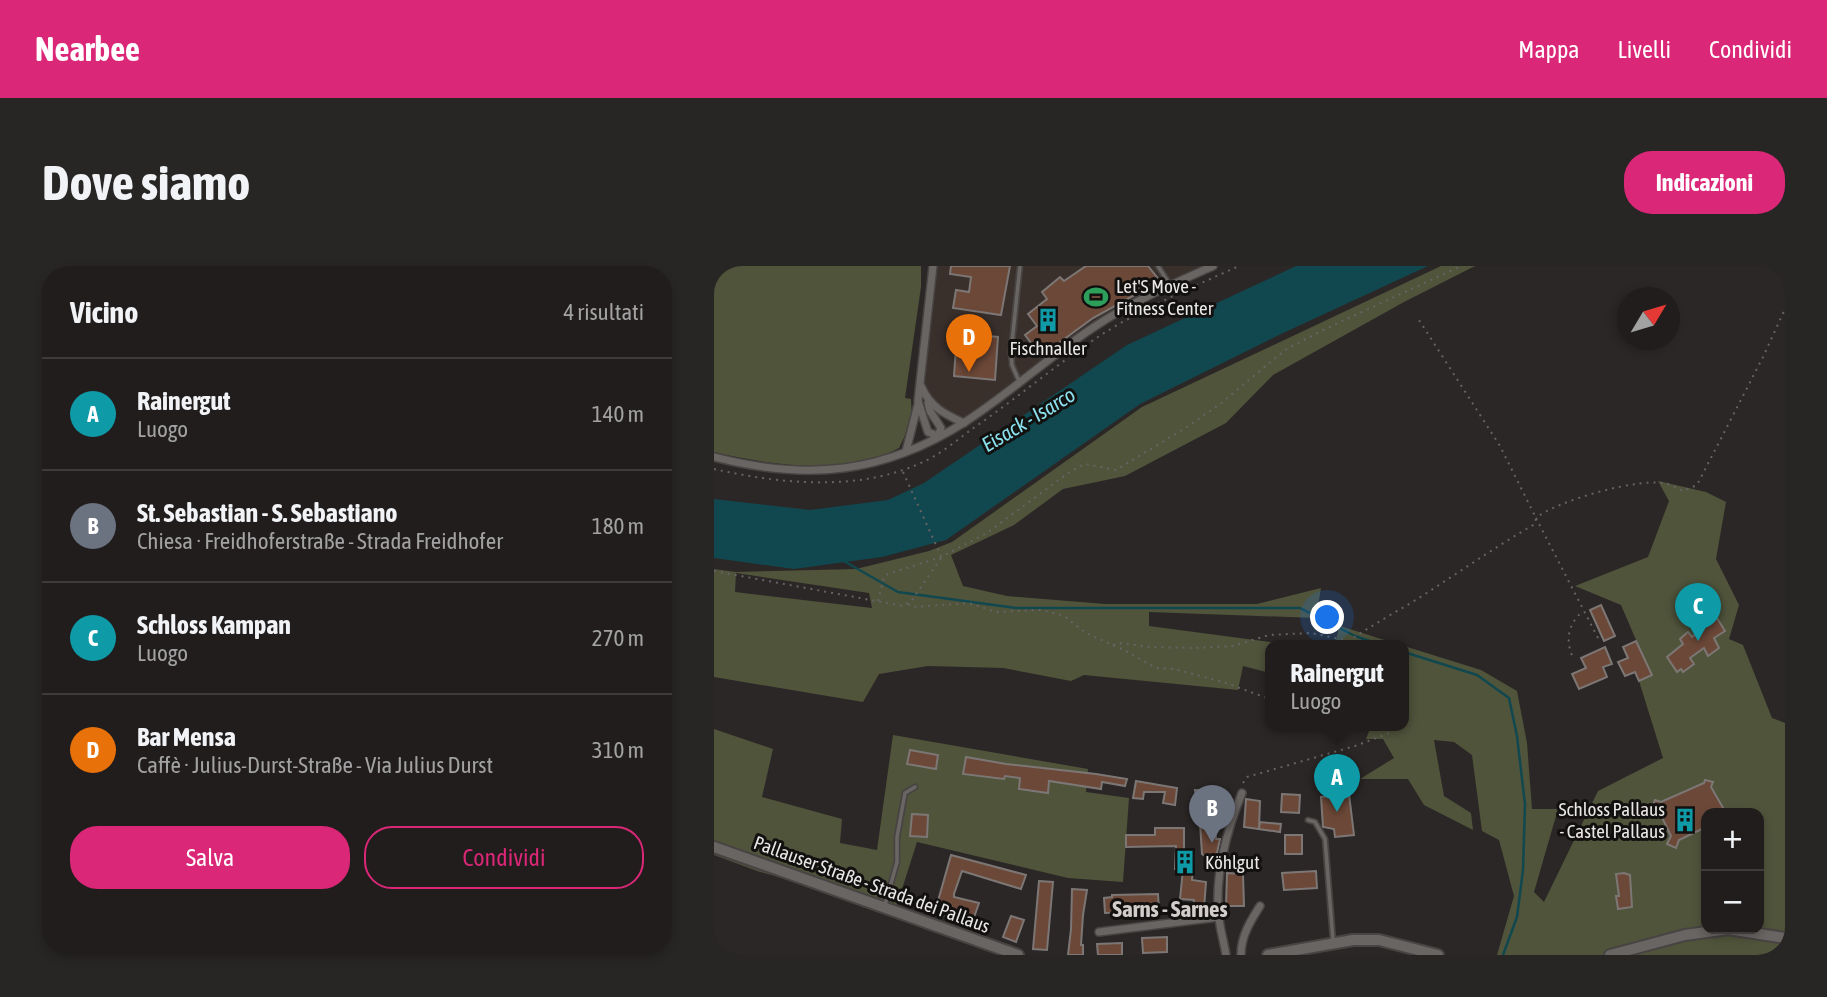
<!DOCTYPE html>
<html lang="it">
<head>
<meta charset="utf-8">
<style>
  :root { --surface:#201d1c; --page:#282625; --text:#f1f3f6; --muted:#a2a2a3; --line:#3d3b3b; --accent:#db2777 }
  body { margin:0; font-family:"Asap Condensed",sans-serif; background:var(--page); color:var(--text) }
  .controls { position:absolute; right:21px; bottom:21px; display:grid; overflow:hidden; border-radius:14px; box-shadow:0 4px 10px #0003 }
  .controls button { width:63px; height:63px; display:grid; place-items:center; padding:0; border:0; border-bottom:2px solid var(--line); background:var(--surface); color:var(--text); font:35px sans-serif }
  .compass { position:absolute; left:903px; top:21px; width:63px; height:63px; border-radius:50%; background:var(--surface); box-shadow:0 4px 10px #0003; rotate:52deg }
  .you { position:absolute; left:614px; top:352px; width:24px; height:24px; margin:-18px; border:5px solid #fff; border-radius:50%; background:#1a73e8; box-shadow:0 0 0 10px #1a73e833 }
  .badge { display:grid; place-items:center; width:46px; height:46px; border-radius:50%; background:var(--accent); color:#fff; font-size:23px; font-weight:700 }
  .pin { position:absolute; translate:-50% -58px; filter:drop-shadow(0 2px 4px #0008) }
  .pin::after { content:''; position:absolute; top:37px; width:24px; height:21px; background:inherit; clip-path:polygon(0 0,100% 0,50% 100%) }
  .popup { position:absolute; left:551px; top:374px; width:144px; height:91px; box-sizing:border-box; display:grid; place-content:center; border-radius:14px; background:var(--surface); filter:drop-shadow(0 2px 5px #0005); font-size:23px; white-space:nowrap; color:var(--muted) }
  .popup b { font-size:26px; color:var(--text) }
  .popup::after { content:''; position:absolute; left:50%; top:100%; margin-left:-14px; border:14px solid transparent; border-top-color:var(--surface) }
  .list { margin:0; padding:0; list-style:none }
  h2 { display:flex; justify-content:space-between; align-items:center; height:91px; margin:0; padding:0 28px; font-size:30px }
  h2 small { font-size:23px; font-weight:400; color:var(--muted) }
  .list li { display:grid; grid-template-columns:46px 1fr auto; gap:21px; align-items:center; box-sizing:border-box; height:112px; padding:0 28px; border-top:2px solid var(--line) }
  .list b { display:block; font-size:26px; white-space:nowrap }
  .list p { margin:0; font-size:23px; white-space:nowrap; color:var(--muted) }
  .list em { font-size:23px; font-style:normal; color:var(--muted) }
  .actions { display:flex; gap:14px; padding:21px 28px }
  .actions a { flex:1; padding:16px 0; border:2px solid var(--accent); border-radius:28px; text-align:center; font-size:24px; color:var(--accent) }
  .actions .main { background:var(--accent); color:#fff }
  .map { position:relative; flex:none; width:1071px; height:689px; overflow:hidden; border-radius:28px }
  header { display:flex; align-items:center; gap:42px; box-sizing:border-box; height:98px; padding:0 35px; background:var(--accent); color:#fff }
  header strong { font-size:33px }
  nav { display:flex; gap:38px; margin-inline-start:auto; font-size:24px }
  .intro { display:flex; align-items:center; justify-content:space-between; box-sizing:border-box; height:168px; padding:0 42px }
  h1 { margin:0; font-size:49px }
  .button { padding:18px 32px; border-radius:28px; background:var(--accent); color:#fff; font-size:24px; font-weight:700 }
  main { display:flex; gap:42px; padding:0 42px }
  aside { flex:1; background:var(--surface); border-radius:28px; box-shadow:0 4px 10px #0003 }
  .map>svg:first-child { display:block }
  .built { fill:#392f2b }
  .green { fill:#50543b; fill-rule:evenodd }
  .water { fill:#11484f }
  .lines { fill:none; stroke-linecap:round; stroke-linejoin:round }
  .stream { stroke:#11484f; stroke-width:2.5 }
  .building { fill:#6c4838; stroke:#7c7775; stroke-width:2 }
  .lane-casing { stroke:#474443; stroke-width:7 }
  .street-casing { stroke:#474443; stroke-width:10 }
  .secondary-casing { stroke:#474443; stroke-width:14 }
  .path { stroke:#676362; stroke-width:2; stroke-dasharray:2 5; stroke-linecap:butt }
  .lane { stroke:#696563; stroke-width:3.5 }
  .street { stroke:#696563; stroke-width:7 }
  .secondary { stroke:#696563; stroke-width:10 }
  .labels { text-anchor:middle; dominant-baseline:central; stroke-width:6; stroke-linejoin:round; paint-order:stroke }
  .poi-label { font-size:19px; fill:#eae7e6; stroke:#121110; text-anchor:start }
  .street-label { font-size:19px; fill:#eae7e6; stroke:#121110 }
  .water-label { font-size:21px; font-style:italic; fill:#8ae1ee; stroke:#121110 }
  .quarter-label { font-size:23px; font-weight:bold; fill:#d2cdcb; stroke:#121110 }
</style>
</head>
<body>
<header>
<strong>Nearbee</strong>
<nav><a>Mappa</a><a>Livelli</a><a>Condividi</a></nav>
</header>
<div class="intro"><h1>Dove siamo</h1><a class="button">Indicazioni</a></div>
<main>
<aside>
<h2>Vicino<small>4 risultati</small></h2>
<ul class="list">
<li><span class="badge" style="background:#0f9aa8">A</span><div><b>Rainergut</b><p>Luogo</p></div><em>140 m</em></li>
<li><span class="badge" style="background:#6b7280">B</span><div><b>St. Sebastian - S. Sebastiano</b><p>Chiesa · Freidhoferstraße - Strada Freidhofer</p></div><em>180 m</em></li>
<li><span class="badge" style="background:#0f9aa8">C</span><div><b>Schloss Kampan</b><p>Luogo</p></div><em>270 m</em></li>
<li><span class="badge" style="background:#e8710a">D</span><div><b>Bar Mensa</b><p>Caffè · Julius-Durst-Straße - Via Julius Durst</p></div><em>310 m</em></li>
</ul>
<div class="actions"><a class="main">Salva</a><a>Condividi</a></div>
</aside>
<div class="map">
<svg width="1071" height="689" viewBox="0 0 1071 689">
  <rect width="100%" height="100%" fill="#2b2726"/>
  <!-- built -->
  <path class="built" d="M219,0h280l-88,42 -161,115 -29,-15 -14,-24z"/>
  <!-- green -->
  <g class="green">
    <path d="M0,0h207v21l-16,111 6,1 1,22 -13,27c-51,29 -130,17 -185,4z"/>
    <path d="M727,0h34l-71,36 -131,73 -47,48 -101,53 -62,13 -49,36 -63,30 12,31 44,10 98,8h152l64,-16 -5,30 -167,-6v14l151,20h-30v27l-27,-7 -5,24 -154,-15 -13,6 -68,-13 -75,-2 -49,8 -16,28 -149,-25v-108l22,3 120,-3 73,-18 23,-9 190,-135zM22,307l133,20 3,15 -137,-16z"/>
    <path d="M944,215l48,11 20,10 -10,57 23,46 -10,34 14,6 29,73 13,5v232h-288l17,-59 -15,-56 -17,-9 -10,-76 -18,-13 -20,-2 10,56 27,17 2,17 -49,-25 -16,-26h-48l34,-21 -11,-19h-17l5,-13h33v-80l77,24 36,21 10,52 5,66h26l-24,83 10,10 54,-111 65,-33 -24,-77 12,-6 -30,-70 -46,-19 73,-29 21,-56zM992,547h53v116h-53z"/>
    <path d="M626,360l57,18 6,2h-69z"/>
    <path d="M0,463l59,20 -11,48 80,22 -2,24 37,7 16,-115 195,34 -2,23 43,6 -6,84 -55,-4 -151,-36 -22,69 -36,-13 -99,-26 -46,-17z"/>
  </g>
  <!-- water -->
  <path class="water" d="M582,0h132l-147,68 -141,70 -194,136 -64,17 -88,12 -80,-11v-59l96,11 78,-10 36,-17 203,-138z"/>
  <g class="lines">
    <!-- stream -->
    <g class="stream">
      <path d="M128,294l56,32 118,16h284l55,28 29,10"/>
      <path d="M690,386l73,23 32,23 8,38 8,68 -2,66 -6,47 -14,38"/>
    </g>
  </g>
  <!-- building -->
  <g class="building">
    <path d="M237,0h59l-9,49 -48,-7 3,-18 13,2 2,-15 -21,-3z"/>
    <path d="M372,0h62l12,15 -67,37 -52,38 -16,-21 12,-9 -9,-12 19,-15 -5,-7 18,-15 4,4z"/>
    <path d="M243,67l41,4 -3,43 -41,-4z"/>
    <path d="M887,339l14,31 -11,5 -14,-31z"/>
    <path d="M996,341l15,24 -11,7 5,10 -11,8 -4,-8 -14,10 4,6 -11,8 -2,-3 -4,3 -10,-15 16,-13 -3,-5 8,-7 4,5 13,-11 -8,-12z"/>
    <path d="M922,375l16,34 -13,6 -4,-9 -10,4 -7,-14 10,-4 -5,-11z"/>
    <path d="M891,381l7,17 -9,3 4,10 -28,12 -7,-15 14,-6 -5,-10z"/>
    <path d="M196,484l28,5 -2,14 -29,-5z"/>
    <path d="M252,491l40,7 90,10 31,5 -2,7 -23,-4 -1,7 -52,-8 -1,12 -29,-4 1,-11 -15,-2 -1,3 -41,-5z"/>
    <path d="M991,514l8,2 -2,5 15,26h-20v14l-27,13 -3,8 -9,-4 4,-8 -13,-27 -6,-2 3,-7 6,2 43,-19z"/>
    <path d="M422,515l41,7 -2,17 -12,-2 2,-11h-21l-1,7 -10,-1z"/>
    <path d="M481,524l24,1 1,14h6l-1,11h-10l1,23h4l-3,14 -4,4 -6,1 -5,-4 -2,-31h8l-2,-24h-10z"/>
    <path d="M568,528l18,1 -1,18 -18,-1z"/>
    <path d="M635,528l5,41 -19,2 -1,-8 -11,-2 -2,-30z"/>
    <path d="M532,533l14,2 -1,27 1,-6 21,2 -1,8 -36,-5z"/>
    <path d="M198,548l16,1 -1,22 -17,-1z"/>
    <path d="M441,562h29v27l10,1 -2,24 14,2 -2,27 -5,-4 -6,2 1,-7 -14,-1 3,-30h-8l1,-23 -50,1v-12h29z"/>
    <rect x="571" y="569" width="17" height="19"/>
    <path d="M237,589l75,20 -5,14 -59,-18 -8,23v3l25,6 -8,23 -8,-3 1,-5 -15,-6 -2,5 -7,-2 1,-5 -5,-2z"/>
    <path d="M602,605l1,17 -33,2 -2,-17z"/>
    <path d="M513,607l16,1 1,32h-18z"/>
    <path d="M910,607l6,2 2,32 -14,2 -2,-13h3l-3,-22z"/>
    <path d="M325,615l14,1 -6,68 -14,-1z"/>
    <path d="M358,623l15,1 -4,25 -2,30h2v10h-15l3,-26z"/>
    <path d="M444,628l1,17 -54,2 -1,-15 8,-1v-2z"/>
    <path d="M297,650l13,4 -8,22 -13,-5z"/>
    <path d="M453,671v15l-24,1 -1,-15z"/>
    <path d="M408,677v12h-24l-1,-11z"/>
  </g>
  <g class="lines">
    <!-- lane casing -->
    <g class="lane-casing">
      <g id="lane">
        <path d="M444,0l12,19"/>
        <path d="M305,115l-7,-16 -1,-13 9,-86"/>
        <path d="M594,554l7,2 10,17 8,101"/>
        <path d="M171,639l12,-43v-25l8,-44 10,-6"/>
      </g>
    </g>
    <!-- street casing -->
    <g class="street-casing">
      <g id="street">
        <path d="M219,0l-15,135 10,31 10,4"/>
        <path d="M207,120c9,21 23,28 43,37"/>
        <path d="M214,137l2,8 11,17 -3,8"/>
        <path d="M192,185l12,-47"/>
        <path d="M0,191c93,24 169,17 251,-35 45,-29 85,-66 129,-95 37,-25 79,-43 119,-61"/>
        <path d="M385,666l120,-15"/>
        <path d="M512,689c-2,-13 -6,-25 -7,-38 -5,-40 8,-88 23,-124"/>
        <path d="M527,689c0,-19 9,-33 19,-49"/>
      </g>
    </g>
    <!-- secondary casing -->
    <g class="secondary-casing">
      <g id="secondary">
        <path d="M0,581l304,108"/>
        <path d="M554,689l85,-15h26l59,15"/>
        <path d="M896,689l75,-20 43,-6 57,9"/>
      </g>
    </g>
    <!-- path -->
    <g class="path">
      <path d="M0,203c67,15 145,23 209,-7 18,-8 34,-22 49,-33 44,-30 85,-65 129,-94 44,-28 92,-48 138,-69"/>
      <path d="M189,206l38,84"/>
      <path d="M0,305l189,35 9,-6 29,-42"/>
      <path d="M164,335l6,-24 4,-3 53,-17 46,-24 84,-62 14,-7 31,6 68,-41 36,-25 65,-54 36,-19 140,-65"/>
      <path d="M194,338l6,3 55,-4 27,9 44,-2 14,3 10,3 22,17 40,18 30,17 18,1 49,13 47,17"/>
      <path d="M884,372l-62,-120c20,-17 106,-42 132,-34 5,1 10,5 15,7l14,-6 66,-128 22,-48"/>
      <path d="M399,379l9,-2 28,4 43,1 40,-2 36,-11 42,-2 38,8c23,-16 47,-29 70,-43 39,-25 76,-51 116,-74l1,-6 -36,-72 -81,-126"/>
      <path d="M858,389c-7,-16 -3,-32 11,-44"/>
      <path d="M690,458l3,-2"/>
      <path d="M529,517l4,-6 108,-31 37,-14 1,-3 -2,-3"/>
    </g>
    <!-- lane -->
    <use href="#lane" class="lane"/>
    <!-- street -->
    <use href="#street" class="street"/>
    <!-- secondary -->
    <use href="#secondary" class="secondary"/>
  </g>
  <!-- icons -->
  <defs>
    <g id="stadium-bare" transform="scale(1.89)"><path d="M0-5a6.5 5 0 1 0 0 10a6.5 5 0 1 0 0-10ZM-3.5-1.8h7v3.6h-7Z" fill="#2e9e5b" stroke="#121110" stroke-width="2.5" paint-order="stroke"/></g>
    <g id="building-bare" transform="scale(1.89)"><path d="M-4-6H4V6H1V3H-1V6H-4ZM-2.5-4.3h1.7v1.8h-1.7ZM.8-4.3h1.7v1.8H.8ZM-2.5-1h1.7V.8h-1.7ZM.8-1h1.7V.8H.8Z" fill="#0f9aa8" stroke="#121110" stroke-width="2.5" paint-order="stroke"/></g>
  </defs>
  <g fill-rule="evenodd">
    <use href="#stadium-bare" x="382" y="31"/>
    <use href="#building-bare" x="334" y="54"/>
    <use href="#building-bare" x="971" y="554"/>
    <use href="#building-bare" x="471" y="596"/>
  </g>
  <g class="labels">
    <!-- poi labels -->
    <g class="poi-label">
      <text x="402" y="20">Let'S Move -<tspan x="402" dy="22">Fitness Center</tspan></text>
      <text x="334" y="82" text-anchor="middle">Fischnaller</text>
      <text x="951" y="543" text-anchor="end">Schloss Pallaus<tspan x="951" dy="22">- Castel Pallaus</tspan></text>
      <text x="491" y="596">Köhlgut</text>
    </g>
    <!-- street labels -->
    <g class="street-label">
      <text transform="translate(158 618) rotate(20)">Pallauser Straße - Strada dei Pallaus</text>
    </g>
    <!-- water labels -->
    <g class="water-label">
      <text transform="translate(314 153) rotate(-31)">Eisack - Isarco</text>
    </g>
    <!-- quarter labels -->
    <g class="quarter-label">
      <text x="456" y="643">Sarns - Sarnes</text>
    </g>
  </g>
</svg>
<div class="controls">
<button>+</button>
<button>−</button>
</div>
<svg class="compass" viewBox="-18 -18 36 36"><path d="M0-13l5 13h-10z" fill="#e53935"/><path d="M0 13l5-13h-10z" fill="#a2a2a3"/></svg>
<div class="you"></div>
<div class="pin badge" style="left:623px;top:546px;background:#0f9aa8">A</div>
<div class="popup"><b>Rainergut</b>Luogo</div>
<div class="pin badge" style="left:498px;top:577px;background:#6b7280">B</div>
<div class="pin badge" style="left:984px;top:375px;background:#0f9aa8">C</div>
<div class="pin badge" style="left:255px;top:106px;background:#e8710a">D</div>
</div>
</main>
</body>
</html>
